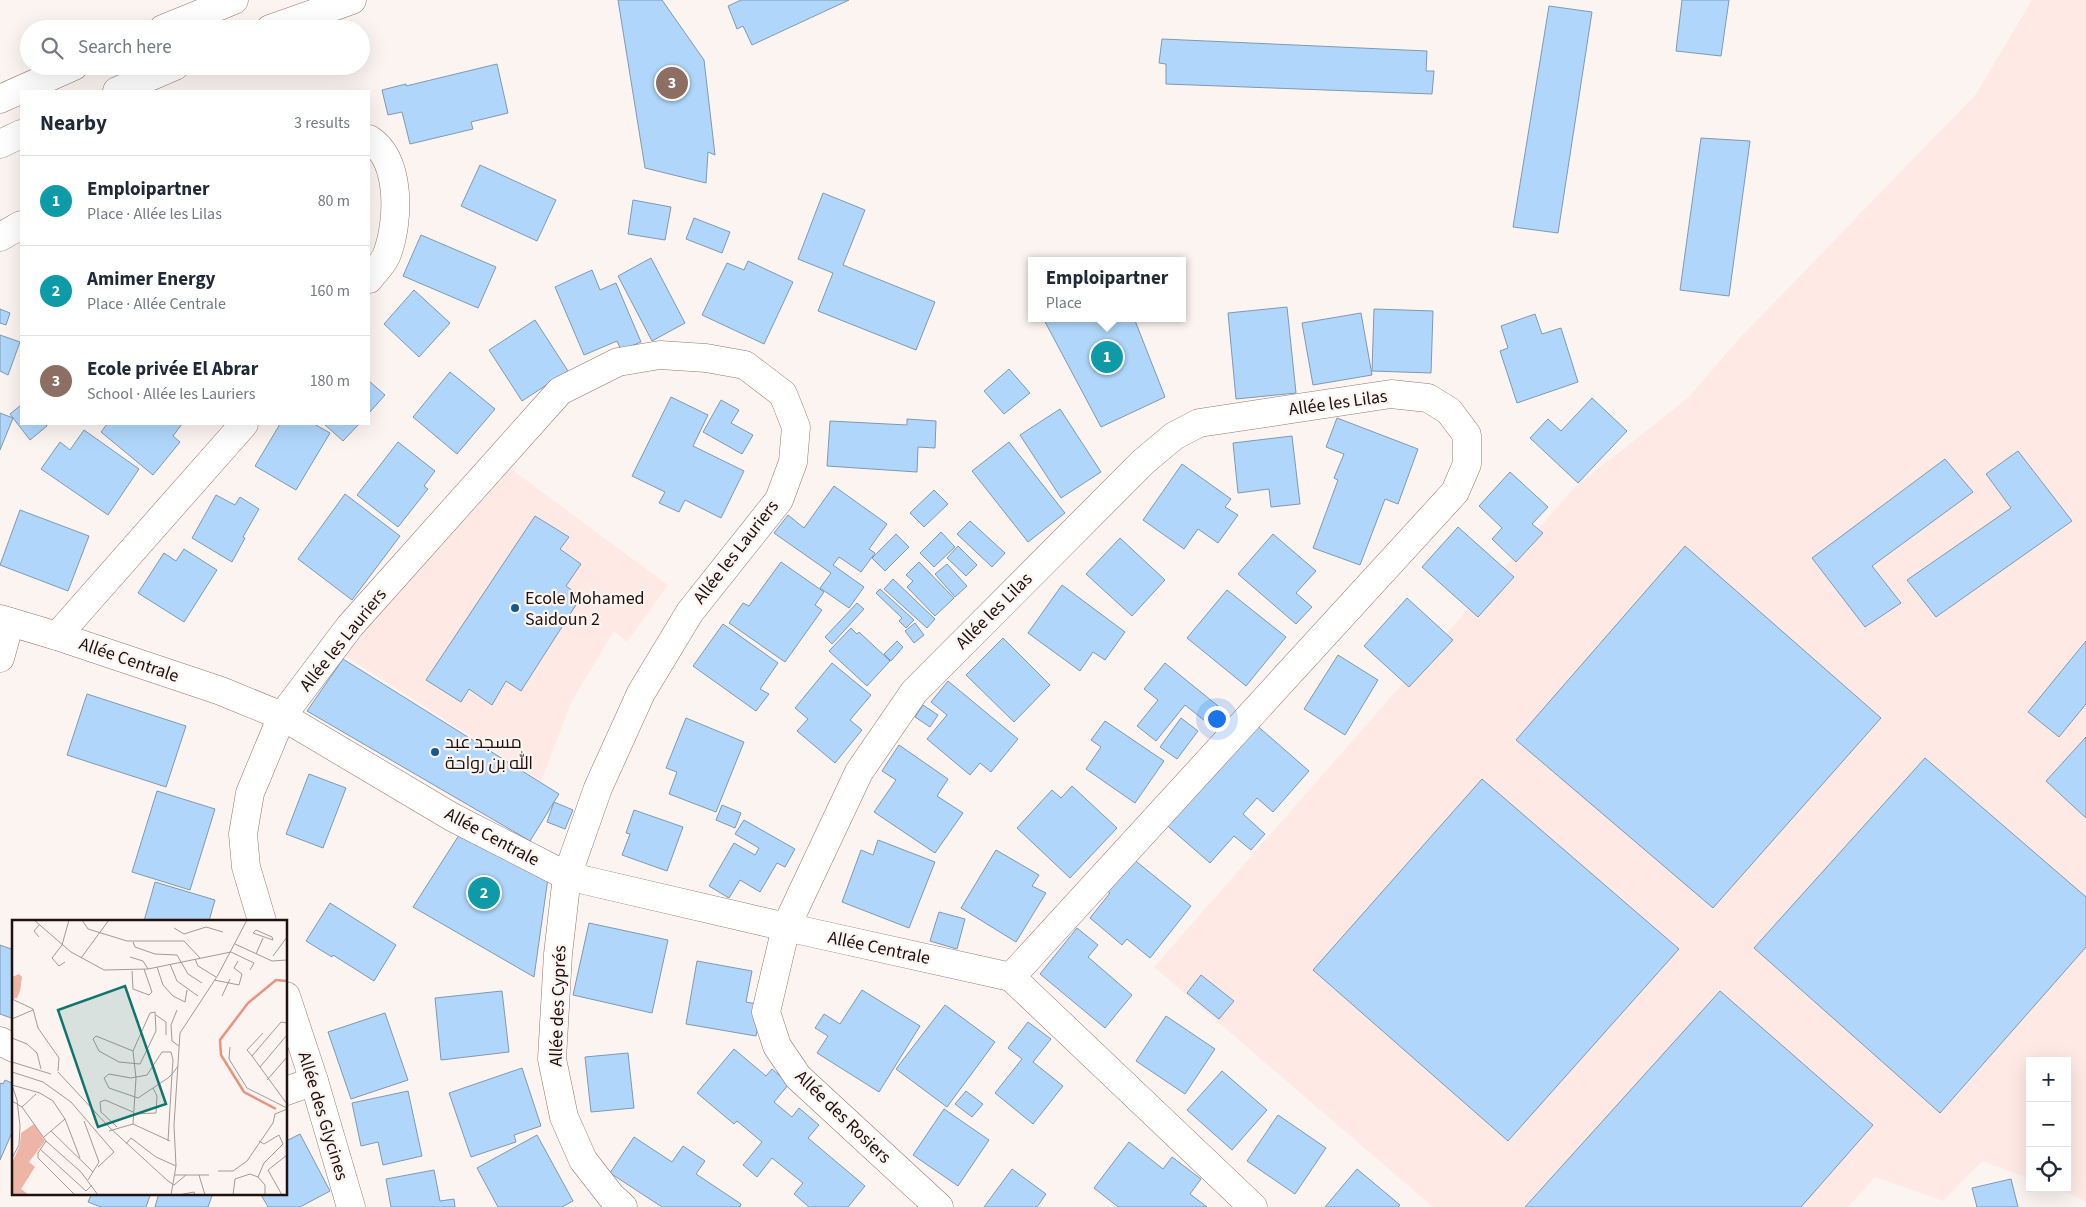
<!DOCTYPE html>
<html lang="en">
<head>
<meta charset="utf-8">
<style>
  :root { --surface:#fff; --page:#f2f2f3; --text:#1f2937; --muted:#747a83; --line:#e0e1e3; --accent:#d93025 }
  body { margin:0; font-family:"Source Sans 3",Cairo,sans-serif; background:var(--page); color:var(--text) }
  .controls { position:absolute; right:15px; bottom:15px; display:grid; overflow:hidden; border-radius:0px; box-shadow:0 5px 20px #0002 }
  .controls button { width:45px; height:45px; display:grid; place-items:center; padding:0; border:0; border-bottom:1px solid var(--line); background:var(--surface); color:var(--text); font:25px sans-serif }
  .you { position:absolute; left:1216px; top:718px; width:18px; height:18px; margin:-12px; border:4px solid #fff; border-radius:50%; background:#1a73e8; box-shadow:0 0 0 8px #1a73e833 }
  .badge { display:grid; place-items:center; width:32px; height:32px; border-radius:50%; background:var(--accent); color:#fff; font-size:16px; font-weight:700 }
  .pin { position:absolute; translate:-50% -50%; border:2px solid #fff; box-shadow:0 1px 5px #0006 }
  .popup { position:absolute; left:1028px; top:257px; width:158px; height:65px; box-sizing:border-box; display:grid; place-content:center; border-radius:0px; background:var(--surface); filter:drop-shadow(0 1px 4px #0005); font-size:16px; white-space:nowrap; color:var(--muted) }
  .popup b { font-size:19px; color:var(--text) }
  .popup::after { content:''; position:absolute; left:50%; top:100%; margin-left:-10px; border:10px solid transparent; border-top-color:var(--surface) }
  .list { margin:0; padding:0; list-style:none }
  h2 { display:flex; justify-content:space-between; align-items:center; height:65px; margin:0; padding:0 20px; font-size:21px }
  h2 small { font-size:16px; font-weight:400; color:var(--muted) }
  .list li { display:grid; grid-template-columns:32px 1fr auto; gap:15px; align-items:center; box-sizing:border-box; height:90px; padding:0 20px; border-top:1px solid var(--line) }
  .list b { display:block; font-size:19px; white-space:nowrap }
  .list p { margin:0; font-size:16px; white-space:nowrap; color:var(--muted) }
  .list em { font-size:16px; font-style:normal; color:var(--muted) }
  .icon { flex:none; width:28px; height:28px; fill:none; stroke:currentColor; stroke-width:2; stroke-linecap:round; stroke-linejoin:round }
  .map { position:relative; flex:none; width:2086px; height:1207px; overflow:hidden }
  .search { position:absolute; background:var(--surface); box-shadow:0 5px 20px #0002; left:20px; top:20px; width:350px; height:55px; display:flex; align-items:center; gap:12px; box-sizing:border-box; padding:0 18px; border-radius:28px; color:var(--muted); font-size:19px }
  .panel { position:absolute; background:var(--surface); box-shadow:0 5px 20px #0002; left:20px; top:90px; width:350px; height:335px; border-radius:0px }
  .map>svg:first-child { display:block }
  .built { fill:#fee9e4 }
  .building { fill:#b0d7fb; stroke:#7e99b2 }
  .lines { fill:none; stroke-linecap:round; stroke-linejoin:round }
  .street-casing { stroke:#9a756c; stroke-width:29 }
  .secondary-casing { stroke:#9a756c; stroke-width:29 }
  .street { stroke:#fff; stroke-width:28 }
  .secondary { stroke:#fff; stroke-width:28 }
  .poi-dot { fill:#155a8e; stroke:#fcf4f1; stroke-width:2 }
  .labels { text-anchor:middle; dominant-baseline:central; stroke-width:4.5; stroke-linejoin:round; paint-order:stroke }
  .street-label { font-size:18px; fill:#1f110d; stroke:#fcf4f1 }
  .poi-label { font-size:18px; fill:#1f110d; stroke:#fcf4f1; text-anchor:start }
  .inset-river { fill:none; stroke:#e8937d; stroke-width:2.5 }
  .inset-road { fill:none; stroke:#a49996; stroke-width:1 }
  .view { fill:#0f766e; fill-opacity:0.15; stroke:#0f766e; stroke-width:2.5 }
  .inset-edge { fill:none; stroke:#1f110d; stroke-width:2.5 }
</style>
</head>
<body>
<div class="map">
<svg width="2086" height="1207" viewBox="0 0 2086 1207">
  <rect width="100%" height="100%" fill="#fcf4f1"/>
  <!-- built -->
  <g class="built">
    <path d="M2032,0h54v1201l-32,-13h13v-127h-37v118l-48,-18 -39,40 -68,-24 -27,30h-415l-279,-240 421,-480 113,-89 50,-58 238,-246z"/>
    <path d="M496,458l172,127 -41,57 -13,-11 -42,70 -31,80 -199,-127z"/>
  </g>
  <!-- building -->
  <g class="building">
    <path d="M618,0h44l42,60 11,95 -7,-3 -2,31 -61,-15z"/>
    <path d="M741,0h108l-97,45 -9,-19 -6,3 -9,-23z"/>
    <path d="M1682,0h47l-8,56 -45,-5z"/>
    <path d="M1549,6l43,6 -34,221 -45,-6z"/>
    <path d="M1162,39l265,12 -1,20h8l-2,23 -266,-10v-20l-7,-1z"/>
    <path d="M497,64l11,49 -37,9 2,7 -63,15 -8,-32 -14,3 -6,-25 24,-6v2z"/>
    <path d="M1701,138l49,3 -21,155 -49,-6z"/>
    <path d="M480,165l76,35 -19,41 -76,-35z"/>
    <path d="M823,193l42,17 -22,55 92,37 -19,48 -98,-39 15,-38 -35,-14z"/>
    <path d="M633,200l38,7 -6,33 -37,-6z"/>
    <path d="M694,218l36,14 -8,21 -36,-14z"/>
    <path d="M421,235l75,32 -18,41 -75,-32z"/>
    <path d="M651,258l34,65 -33,18 -34,-65z"/>
    <path d="M748,261l45,21 -29,62 -62,-29 25,-52 17,7z"/>
    <path d="M592,270l8,20 16,-7 25,59 -20,8 -4,-9 -33,14 -29,-68z"/>
    <path d="M414,290l36,33 -31,34 -35,-33z"/>
    <path d="M1287,307l9,86 -60,6 -8,-86z"/>
    <path d="M0,309l10,4 -4,12 -6,-2z"/>
    <path d="M1374,309l59,2 -2,62 -59,-2z"/>
    <path d="M1361,313l11,62 -59,10 -11,-62z"/>
    <path d="M1535,314l7,20 19,-6 17,54 -61,21 -17,-52 8,-3 -7,-22z"/>
    <path d="M1043,318h91l31,79 -64,30z"/>
    <path d="M535,320l33,51 -46,30 -33,-51z"/>
    <path d="M0,335l20,7 -12,33 -8,-4z"/>
    <path d="M1009,369l21,24 -26,21 -20,-23z"/>
    <path d="M450,372l45,37 -38,45 -44,-37z"/>
    <path d="M369,381l16,14 -16,18z"/>
    <path d="M671,397l37,18 -15,31 51,25 -23,47 -36,-18 -6,12 -20,-9 6,-11 -33,-16z"/>
    <path d="M1592,398l35,33 -49,52 -48,-45 18,-19 13,12z"/>
    <path d="M721,400l18,10 -8,13 22,12 -11,19 -39,-22z"/>
    <path d="M21,405v19h25l1,2 -17,14 -20,-26z"/>
    <path d="M1060,409l41,63 -40,26 -41,-63z"/>
    <path d="M0,413l13,5 -13,32z"/>
    <path d="M1337,418l81,31 -20,55 -13,-5 -25,66 -47,-17 25,-68 -4,-2 10,-24 -18,-7z"/>
    <path d="M907,419l29,2 -1,27 -17,-1 -1,25 -90,-6 3,-45 77,4z"/>
    <path d="M107,424h75l-9,12 7,6 -27,33 -52,-43z"/>
    <path d="M280,424h34l16,9 -34,57 -41,-24z"/>
    <path d="M324,424h35l-16,17z"/>
    <path d="M84,430l55,39 -31,46 -67,-46 19,-27 10,8z"/>
    <path d="M1292,436l8,68 -29,3 -2,-18 -31,4 -5,-50z"/>
    <path d="M398,442l37,29 -11,15 4,3 -30,38 -41,-32z"/>
    <path d="M1009,442l56,71 -37,29 -56,-71z"/>
    <path d="M2018,451l54,70 -136,96 -29,-37 104,-72 -25,-34z"/>
    <path d="M1945,459l28,33 -101,74 29,37 -36,24 -53,-69z"/>
    <path d="M1182,464l49,35 -6,8 13,8 -20,28 -20,-14 -14,20 -41,-29z"/>
    <path d="M1510,472l38,35 -16,17 11,9 -27,29 -24,-23 10,-11 -23,-22z"/>
    <path d="M834,486l53,38 -18,25 6,4 -14,19 -22,-15 -6,8 31,22 -15,21 -29,-20 11,-15 -57,-40 14,-18 16,13z"/>
    <path d="M934,490l14,14 -24,23 -14,-14z"/>
    <path d="M345,494l55,42 -48,64 -54,-41z"/>
    <path d="M216,495l19,10 5,-8 19,12 -16,28 2,1 -13,24 -40,-24z"/>
    <path d="M20,510l69,26 -21,55 -68,-26z"/>
    <path d="M535,516l34,21 -9,12 21,15 -15,22 15,11 -60,94 -15,-10 -14,24 -23,-16 -8,13 -35,-22z"/>
    <path d="M970,521l35,32 -13,14 -35,-33z"/>
    <path d="M1458,527l56,50 -36,40 -56,-50z"/>
    <path d="M941,532l14,15 -21,20 -14,-14z"/>
    <path d="M896,534l13,13 -24,24 -13,-13z"/>
    <path d="M1273,534l43,37 -20,22 16,14 -16,17 -58,-50z"/>
    <path d="M1120,538l45,42 -33,36 -46,-42z"/>
    <path d="M958,546l19,19 -11,11 -19,-18z"/>
    <path d="M1685,546l196,172 -168,190 -197,-168z"/>
    <path d="M184,549l33,21 -33,52 -46,-29 26,-40 12,8z"/>
    <path d="M781,562l43,30 -9,13 7,5 -37,52 -56,-39 14,-20 6,3z"/>
    <path d="M919,562l35,36 -19,18 -28,-29 6,-6 -7,-6z"/>
    <path d="M947,564l20,22 -12,11 -20,-23z"/>
    <path d="M893,579l42,40 -8,9 -43,-39z"/>
    <path d="M1062,585l63,47 -20,28 -12,-8 -13,19 -52,-38z"/>
    <path d="M880,589l34,31 -8,8 -7,-7 3,-3 -26,-25z"/>
    <path d="M1227,590l59,47 -40,49 -59,-48z"/>
    <path d="M1407,598l46,42 -44,47 -45,-41z"/>
    <path d="M857,603l7,6 -32,35 -7,-7z"/>
    <path d="M915,623l9,12 -10,8 -9,-12z"/>
    <path d="M723,624l55,39 -18,26 9,5 -13,17 -63,-45z"/>
    <path d="M851,628l6,6 2,-2 31,29 -23,25 -38,-35z"/>
    <path d="M1003,638l47,47 -36,37 -48,-47z"/>
    <path d="M897,641l6,6 -12,14 -7,-7z"/>
    <path d="M2086,641v63l-27,33 -31,-25z"/>
    <path d="M1338,655l40,25 -33,55 -41,-26z"/>
    <path d="M343,659l216,135 -29,47 -223,-130z"/>
    <path d="M832,663l39,32 -21,25 12,10 -27,33 -38,-32 11,-12 -13,-11z"/>
    <path d="M1165,663l58,47 -13,15 -25,-20 -29,36 -19,-15 21,-26 -14,-11z"/>
    <path d="M948,681l70,58 -27,33 -11,-9 -10,12 -43,-36 20,-24 -16,-13z"/>
    <path d="M87,694l99,32 -20,61 -99,-32z"/>
    <path d="M923,705l15,10 -8,12 -15,-10z"/>
    <path d="M686,718l58,24 -28,70 -47,-18 8,-22 -11,-4z"/>
    <path d="M1181,718l17,13 -21,28 -17,-12z"/>
    <path d="M1105,721l59,40 -29,42 -49,-34 15,-22 -10,-7z"/>
    <path d="M1254,723l55,48 -36,41 -16,-14 -14,16 22,20 -14,16 -17,-14 -24,27 -47,-41z"/>
    <path d="M2086,737v81l-40,-37z"/>
    <path d="M899,745l49,34 -11,17 26,17 -28,40 -61,-41 22,-32 -14,-9z"/>
    <path d="M1925,758l161,139v50l-146,166 -186,-165z"/>
    <path d="M309,774l37,14 -23,60 -37,-14z"/>
    <path d="M1482,779l197,170 -171,192 -195,-171z"/>
    <path d="M1072,786l45,42 -47,50 -53,-50 35,-38 9,8z"/>
    <path d="M157,791l58,18 -25,81 -58,-18z"/>
    <path d="M554,802l19,8 -8,19 -18,-7z"/>
    <path d="M722,805l19,8 -6,15 -19,-8z"/>
    <path d="M634,810l49,17 -16,44 -45,-16 8,-21 -4,-1z"/>
    <path d="M744,820l51,29 -10,18 -8,-4 -17,29 -20,-12 -11,18 -20,-12 25,-43 21,12 4,-7 -24,-14z"/>
    <path d="M463,829l85,49 -14,99 -121,-70z"/>
    <path d="M878,840l57,22 -26,66 -67,-26 19,-52 12,5z"/>
    <path d="M996,850l43,25 -7,11 14,7 -30,49 -55,-34z"/>
    <path d="M1132,858l59,48 -41,52 -23,-19 -5,6 -32,-27 20,-25 -4,-3z"/>
    <path d="M155,882l60,18 -6,21h-65z"/>
    <path d="M330,903l66,42 -22,36 -41,-26 -1,2 -26,-16z"/>
    <path d="M939,912l26,7 -8,30 -27,-8z"/>
    <path d="M589,923l79,17 -16,73 -79,-18z"/>
    <path d="M1077,928l21,17 -10,12 44,38 -27,33 -65,-54z"/>
    <path d="M0,945l14,5v69l-14,-5z"/>
    <path d="M697,961l55,10 -6,31 16,3 -6,31 -70,-12z"/>
    <path d="M1201,975l33,26 -15,18 -32,-26z"/>
    <path d="M862,990l58,36 -41,66 -62,-39 11,-17 -13,-8 9,-14 16,10z"/>
    <path d="M502,991l7,61 -68,8 -6,-62z"/>
    <path d="M1720,991l153,134 -72,82h-276z"/>
    <path d="M945,1005l50,37 -48,65 -51,-38z"/>
    <path d="M385,1013l23,67 -57,19 -23,-67z"/>
    <path d="M1166,1016l49,33 -30,45 -49,-33z"/>
    <path d="M1028,1022l23,17 -18,23 30,24 -30,38 -38,-31 27,-34 -14,-11z"/>
    <path d="M734,1049l32,27 6,-7 17,15 -15,18 18,15 7,-9 20,17 -11,13 57,48 -17,21h-39l-15,-13 9,-11 -31,-25 -15,19 -14,-12 19,-23 -25,-21 -3,3 -37,-31z"/>
    <path d="M628,1053l6,55 -43,4 -6,-55z"/>
    <path d="M522,1068l19,58 -27,9 2,7 -45,15 -22,-64z"/>
    <path d="M1222,1071l45,39 -35,40 -45,-40z"/>
    <path d="M5,1080l9,4v44l-14,32v-77l3,1z"/>
    <path d="M408,1091l14,65 -39,9 -5,-23 -17,4 -9,-43z"/>
    <path d="M966,1091l17,13 -11,13 -17,-13z"/>
    <path d="M944,1109l45,31 -31,46 -45,-31z"/>
    <path d="M1278,1115l48,33 -31,46 -48,-33z"/>
    <path d="M300,1134l30,57 -30,16h-32l-8,-14h26v-52z"/>
    <path d="M537,1135l36,66 -11,6h-64l-21,-39z"/>
    <path d="M634,1137l38,25 11,-16 22,15 -9,13 45,30 -1,3h-78l-52,-34z"/>
    <path d="M1129,1142l34,27 9,-12 29,22 -11,15 17,13h-89l-24,-19z"/>
    <path d="M1012,1169l34,25 -9,13h-53z"/>
    <path d="M1357,1169l43,36 -2,2h-73z"/>
    <path d="M434,1170l6,31 14,-2 1,8h-64l-5,-28z"/>
    <path d="M2011,1179l7,28h-41l-5,-19z"/>
    <path d="M92,1193h59l-5,14h-45l-13,-5z"/>
    <path d="M159,1193h54l-5,14h-53z"/>
  </g>
  <g class="lines">
    <!-- street casing -->
    <g class="street-casing">
      <g id="street">
        <path d="M369,139c33,21 30,83 18,115 -3,9 -13,18 -18,25"/>
        <path d="M0,237l21,-12"/>
        <path d="M0,619l57,17 164,55 61,25 170,101 115,59 219,51 225,50"/>
        <path d="M57,636l187,-212"/>
        <path d="M0,658l10,-36"/>
        <path d="M262,921l-16,-54 -3,-33 7,-41 32,-77 68,-90 210,-235 58,-29 42,-7 46,3 39,7 38,29 13,33 -3,35 -14,38 -89,112 -49,81 -43,95 -31,88 -9,78 -6,105 12,58 19,43 28,36 12,11"/>
        <path d="M1011,977l242,230"/>
        <path d="M286,996l28,85 37,126"/>
        <path d="M0,1041l14,7"/>
        <path d="M286,1091l28,-10"/>
        <path d="M939,1207l-141,-130 -21,-31 -11,-34 20,-85 73,-155 55,-80 229,-230 31,-26 25,-13 192,-29 37,4 21,13 18,24v29l-12,28 -444,485"/>
      </g>
    </g>
    <!-- secondary casing -->
    <g class="secondary-casing">
      <g id="secondary">
        <path d="M163,29l71,-29"/>
        <path d="M270,29l82,-29"/>
        <path d="M117,91l58,-25"/>
        <path d="M0,99l74,-33"/>
        <path d="M0,144l21,-10"/>
      </g>
    </g>
    <!-- street -->
    <use href="#street" class="street"/>
    <!-- secondary -->
    <use href="#secondary" class="secondary"/>
  </g>
  <!-- markers -->
  <g class="poi-dot">
    <circle cx="515" cy="608" r="5"/>
    <circle cx="435" cy="752" r="5"/>
  </g>
  <g class="labels">
    <!-- street labels -->
    <g class="street-label">
      <text transform="translate(1338 403) rotate(-8)">Allée les Lilas</text>
      <text transform="translate(736 552) rotate(-52)">Allée les Lauriers</text>
      <text transform="translate(994 611) rotate(-45)">Allée les Lilas</text>
      <text transform="translate(343 640) rotate(-51)">Allée les Lauriers</text>
      <text transform="translate(129 660) rotate(19)">Allée Centrale</text>
      <text transform="translate(492 837) rotate(28)">Allée Centrale</text>
      <text transform="translate(879 948) rotate(12)">Allée Centrale</text>
      <text transform="translate(558 1006) rotate(-88)">Allée des Cyprés</text>
      <text transform="translate(323 1116) rotate(73)">Allée des Glycines</text>
      <text transform="translate(843 1117) rotate(44)">Allée des Rosiers</text>
    </g>
    <!-- poi labels -->
    <g class="poi-label">
      <text x="525" y="598">Ecole Mohamed<tspan x="525" dy="21">Saidoun 2</tspan></text>
      <text x="445" y="742">مسجد عبد<tspan x="445" dy="21">الله بن رواحة</tspan></text>
    </g>
  </g>
  <!-- overview -->
  <g transform="translate(12 920)">
    <rect width="275" height="275" fill="#fcf4f1"/>
    <path d="M7,54l3,3 -2,14 -3,7 -5,1v-22zM22,204l11,17 -16,21 6,5 -14,22 8,6h-17v-32l8,-18 1,-12z" fill="#eeb5a7"/>
    <path class="inset-river" d="M264,189l-32,-17 -23,-37 -1,-15 28,-37 28,-23 11,1"/>
    <path class="inset-road" d="M22,0l37,32 33,18 44,-1 83,-17 23,11 -4,7M70,0l6,9 39,12h57l16,17M27,5l-5,6 5,6M194,7l17,5M162,8l10,6 22,-7M244,10l16,7 1,3 -20,-7zM121,22l2,5 20,7 22,1 11,19 14,9M223,24l37,17 15,-1M244,34l7,-16M261,36l14,-19M118,37l13,4 5,8M69,38l28,-38M183,39l3,7 18,11M53,42l-6,4 -7,-8 10,-13 7,-25M158,44l7,17 21,15M145,47l6,18 10,11 12,6 2,-12M120,51l1,18 16,6 3,-3 -8,-23M202,60l25,5 3,-11 -8,-6 4,-7M210,76l8,-17M0,79l21,10 5,19 21,30 -1,13M165,90l-6,15 1,16 7,5M143,92l1,19 -16,33 -21,-2 -20,-11 -6,-12 3,-3 37,15 17,-38zM144,95l10,7v13M0,99l21,-9M275,103l-6,-1 -29,34 35,48M0,118l15,6 10,9 4,16M218,127l-1,12 18,29 40,20M121,131l3,27 -3,46M240,136l-5,-6 16,-17M0,142l39,12M248,147l27,-32M0,152l31,10 28,20 43,50 -16,15M46,152l51,55 59,54 6,4 12,-10M255,160l20,-23M0,165l28,8 13,8 12,18 15,39M0,165l5,15 3,26 -1,19 -7,13M0,181l10,6 24,34 35,31 17,23M10,187l14,-13M121,194l23,-1 1,-17 -4,-8M72,201l15,41 -11,18M105,207l-16,-15 -1,-10 5,-2 28,12M39,211l42,41M97,211l24,-7 37,17M32,217l21,-18M34,221l-8,12v5l37,37M156,221l4,-67 1,-14 -2,-8h-9l-15,23 -16,3 -22,-4 -5,4 5,10 29,10 30,-20 5,-5 5,-7M114,224l5,-6 25,19 20,9M28,229l46,42 6,-6M206,251h15l14,-10 26,-38 2,-9 12,-5M163,255h34M187,255l6,20M246,257l6,-14 19,-19 -4,-9 -15,9 -5,-3M159,275l5,-29 -2,-41 6,-92 38,-58 29,-55M166,275l16,-3 1,3M221,275l2,-16 15,-5 8,3 7,8v10M270,275l-14,-25 19,-15"/>
    <path class="view" d="M113,66l41,118 -68,23 -40,-117z"/>
    <rect width="275" height="275" class="inset-edge"/>
  </g>
</svg>
<div class="controls">
<button>+</button>
<button>−</button>
<button><svg class="icon" aria-label="locate" viewBox="0 0 24 24"><circle cx="12" cy="12" r="6"/><path d="M12 2v4M12 18v4M2 12h4M18 12h4"/></svg></button>
</div>
<div class="you"></div>
<div class="pin badge" style="left:1107px;top:357px;background:#0f9aa8">1</div>
<div class="popup"><b>Emploipartner</b>Place</div>
<div class="pin badge" style="left:484px;top:893px;background:#0f9aa8">2</div>
<div class="pin badge" style="left:672px;top:83px;background:#8d6e63">3</div>
<div class="search"><svg class="icon" aria-label="search" viewBox="0 0 24 24"><circle cx="10" cy="10" r="6"/><path d="M15 15l6 6"/></svg>Search here</div>
<section class="panel">
<h2>Nearby<small>3 results</small></h2>
<ul class="list">
<li><span class="badge" style="background:#0f9aa8">1</span><div><b>Emploipartner</b><p>Place · Allée les Lilas</p></div><em>80 m</em></li>
<li><span class="badge" style="background:#0f9aa8">2</span><div><b>Amimer Energy</b><p>Place · Allée Centrale</p></div><em>160 m</em></li>
<li><span class="badge" style="background:#8d6e63">3</span><div><b>Ecole privée El Abrar</b><p>School · Allée les Lauriers</p></div><em>180 m</em></li>
</ul>
</section>
</div>
</body>
</html>
